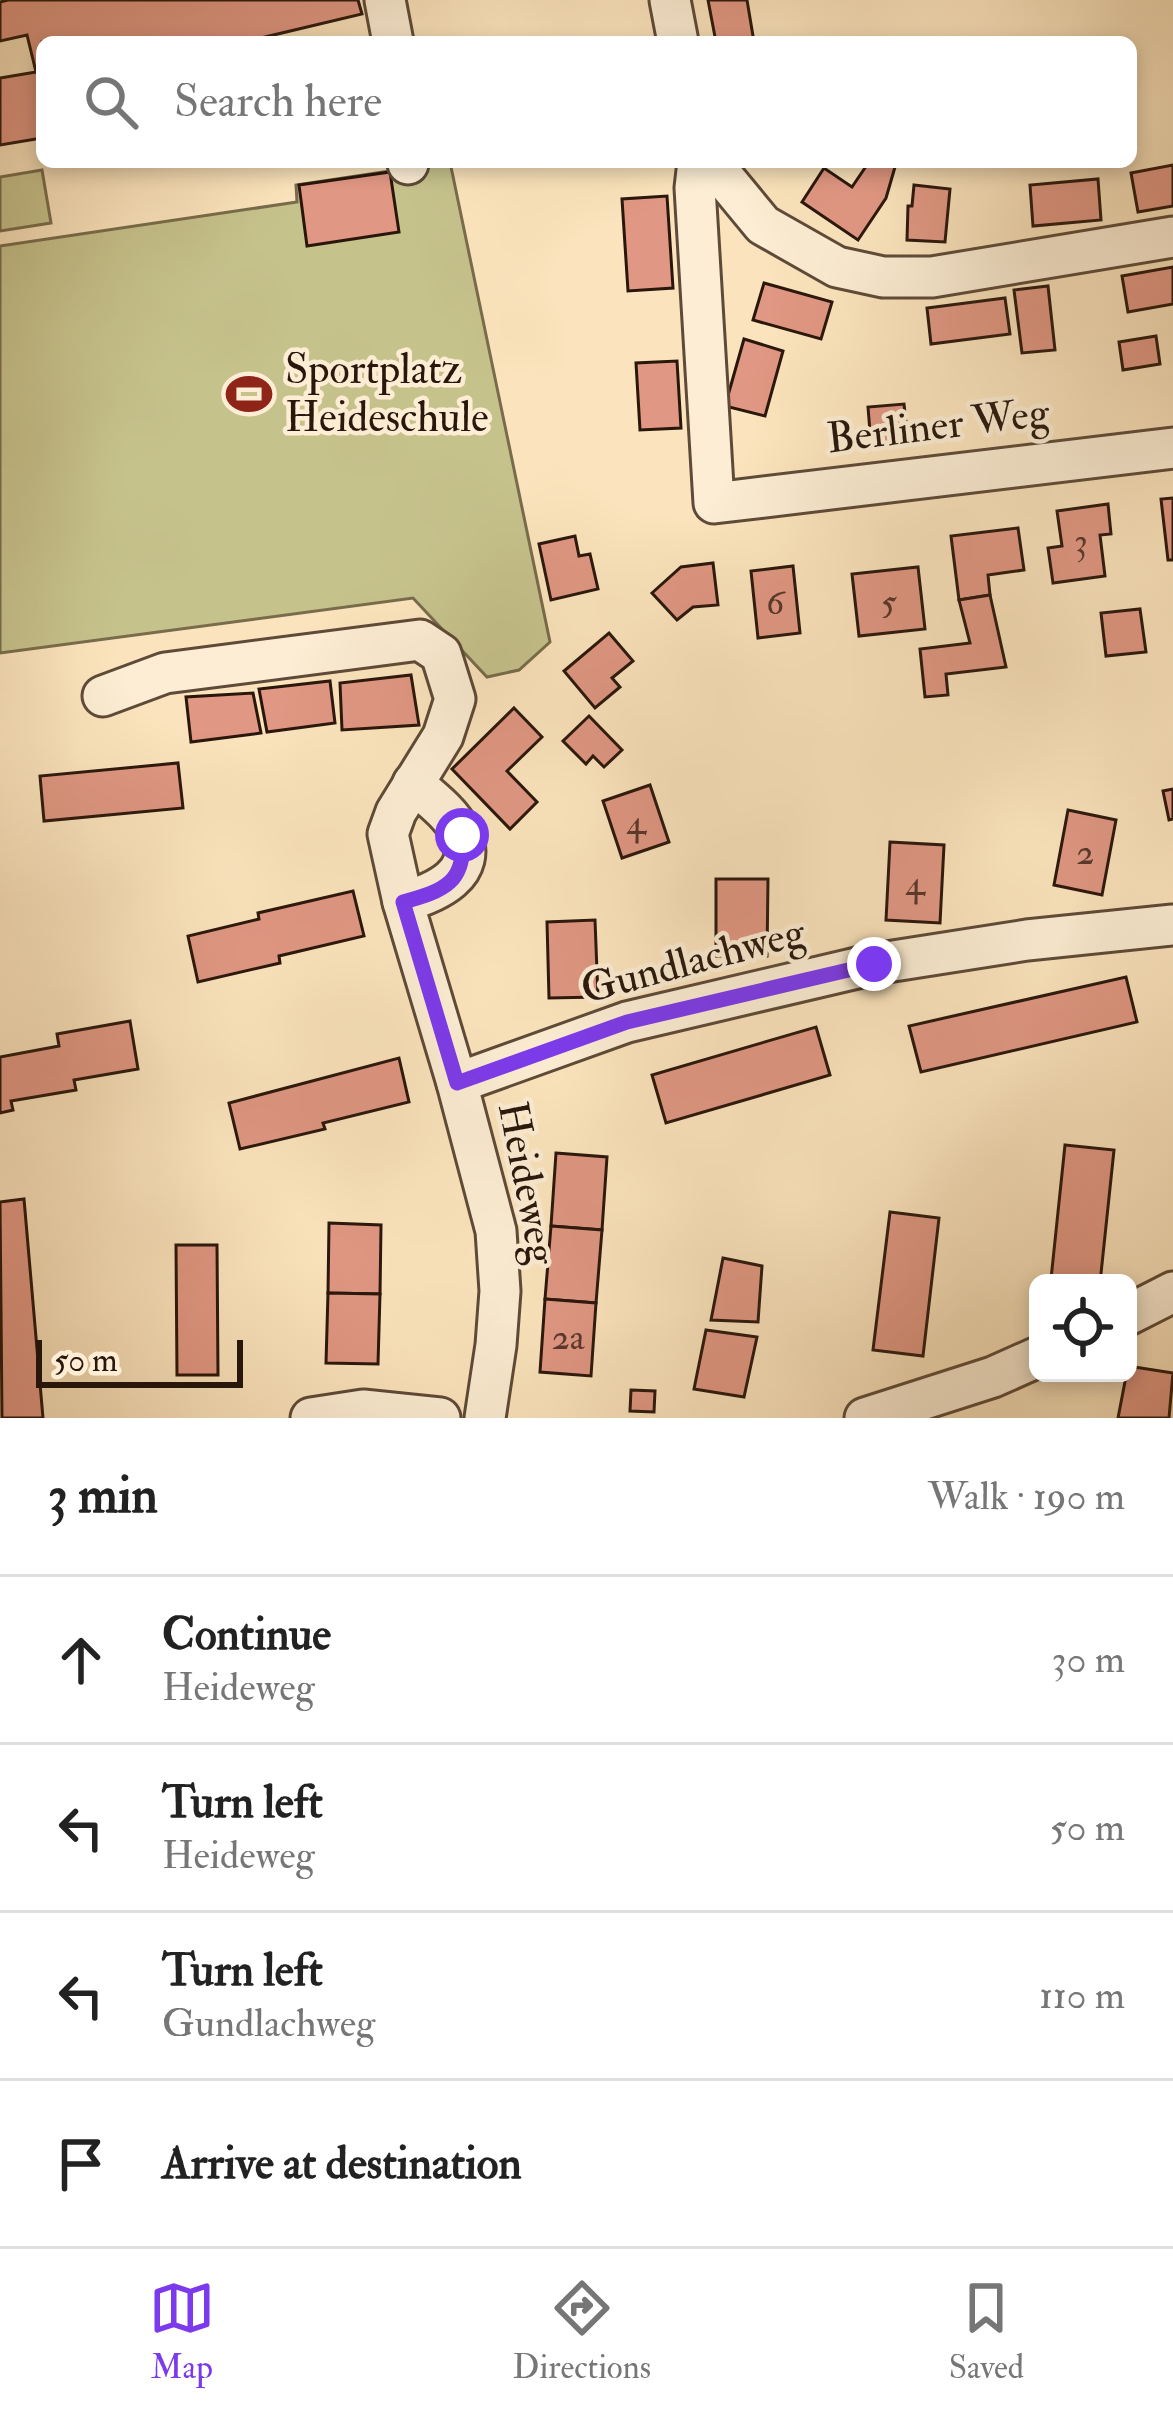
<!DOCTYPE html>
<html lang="en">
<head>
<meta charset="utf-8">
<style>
  :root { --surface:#fff; --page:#f2f2f2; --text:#222; --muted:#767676; --line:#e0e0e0; --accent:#7c3aed }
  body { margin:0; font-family:"IM FELL Double Pica",serif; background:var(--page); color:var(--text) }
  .controls { position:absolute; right:36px; bottom:36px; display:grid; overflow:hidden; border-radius:18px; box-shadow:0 6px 18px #0003 }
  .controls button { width:108px; height:108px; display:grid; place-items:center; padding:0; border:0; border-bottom:3px solid var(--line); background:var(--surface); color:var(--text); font:60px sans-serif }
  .scale { position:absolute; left:36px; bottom:30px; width:207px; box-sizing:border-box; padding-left:12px; border:6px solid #2a170c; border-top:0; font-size:33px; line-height:42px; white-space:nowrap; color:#2a170c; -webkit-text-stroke:9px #fcedd4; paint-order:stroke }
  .stop { position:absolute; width:36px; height:36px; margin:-27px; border:9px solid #7c3aed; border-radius:50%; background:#fff }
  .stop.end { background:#7c3aed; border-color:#fff; box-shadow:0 3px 12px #0008 }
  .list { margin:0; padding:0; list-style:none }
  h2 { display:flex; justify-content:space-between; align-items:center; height:156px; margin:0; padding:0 48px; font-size:51px }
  h2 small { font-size:39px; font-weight:400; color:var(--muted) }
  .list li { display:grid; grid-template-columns:78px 1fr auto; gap:36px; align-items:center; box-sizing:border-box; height:168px; padding:0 48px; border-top:3px solid var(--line) }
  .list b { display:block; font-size:45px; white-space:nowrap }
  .list p { margin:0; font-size:39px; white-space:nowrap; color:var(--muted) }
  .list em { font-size:39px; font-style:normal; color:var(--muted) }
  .icon { flex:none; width:66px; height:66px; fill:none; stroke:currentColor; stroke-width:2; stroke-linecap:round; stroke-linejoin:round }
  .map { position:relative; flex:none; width:1173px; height:1418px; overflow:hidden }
  .search { position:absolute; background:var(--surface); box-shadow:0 6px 18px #0003; left:36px; right:36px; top:36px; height:132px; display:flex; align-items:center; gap:30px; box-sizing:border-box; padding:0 42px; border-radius:18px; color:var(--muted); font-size:45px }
  .sheet { height:828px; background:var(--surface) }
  nav { display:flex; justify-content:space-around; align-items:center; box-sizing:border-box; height:168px; border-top:3px solid var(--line); background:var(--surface); font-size:33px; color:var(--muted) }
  nav a { display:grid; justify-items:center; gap:6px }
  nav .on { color:var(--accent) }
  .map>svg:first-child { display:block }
  .green { fill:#c6c28c; stroke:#786c4c; stroke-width:3 }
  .building { fill:#e09783; stroke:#2a170c; stroke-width:3 }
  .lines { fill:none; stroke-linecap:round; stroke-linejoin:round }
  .minor-casing { stroke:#5e4a38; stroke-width:45 }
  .minor { stroke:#fcedd4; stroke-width:39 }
  .route { stroke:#7c3aed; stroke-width:15 }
  .labels { text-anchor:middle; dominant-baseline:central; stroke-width:9; stroke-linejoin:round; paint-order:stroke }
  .number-label { font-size:36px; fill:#58372a }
  .poi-label { font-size:42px; fill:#2a170c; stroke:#fcedd4; text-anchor:start }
  .street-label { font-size:42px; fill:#2a170c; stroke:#fcedd4 }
</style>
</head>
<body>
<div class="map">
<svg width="1173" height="1418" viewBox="0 0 1173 1418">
  <rect width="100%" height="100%" fill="#fbe4bd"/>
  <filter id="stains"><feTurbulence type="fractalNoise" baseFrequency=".00167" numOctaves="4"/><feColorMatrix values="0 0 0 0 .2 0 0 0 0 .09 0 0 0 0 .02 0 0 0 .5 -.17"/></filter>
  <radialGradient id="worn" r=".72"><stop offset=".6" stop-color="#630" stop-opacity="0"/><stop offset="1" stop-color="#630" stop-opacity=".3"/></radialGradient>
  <!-- green -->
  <g class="green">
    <path d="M450,162l100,480 -31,28 -32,7 -74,-79 -413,55v-407l297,-44 -1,-17z"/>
    <path d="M42,170l9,53 -51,8v-54z"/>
  </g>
  <!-- building -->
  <g class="building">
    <path d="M8,0h350l4,14 -118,28h-202v96l-42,7v-67l36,-6 -9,-37 -27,6v-39z"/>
    <path d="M708,0h39l7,42h-38z"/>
    <path d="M869,162h19l7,5 -9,31 -28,42 -56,-38 22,-34 28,19z"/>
    <path d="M1173,165v41l-35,6 -7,-39z"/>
    <path d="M390,172l9,60 -92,14 -8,-61z"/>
    <path d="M1098,179l3,41 -68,6 -3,-41z"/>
    <path d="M914,185l36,4 -5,53 -38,-2 1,-34h4z"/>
    <path d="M667,196l6,92 -45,3 -6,-92z"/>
    <path d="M1173,267v37l-45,8 -6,-36z"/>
    <path d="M764,283l68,19 -11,37 -68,-19z"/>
    <path d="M1048,286l7,64 -33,3 -8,-63z"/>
    <path d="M1005,298l5,36 -79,10 -4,-36z"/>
    <path d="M1156,336l4,28 -37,6 -4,-28z"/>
    <path d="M744,339l39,12 -18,65 -40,-10z"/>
    <path d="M677,361l4,67 -41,2 -4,-67z"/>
    <path d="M904,404l4,37 -37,3 -3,-37z"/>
    <path d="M1173,498v62h-5l-7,-61z"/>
    <path d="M1108,504l3,30 -11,1 5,41 -52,7 -5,-35 14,-2 -5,-35z"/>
    <path d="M1018,528l6,42 -36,5 2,20 -31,5 -8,-64z"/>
    <path d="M575,536l4,20 11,-2 8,35 -47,11 -12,-56z"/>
    <path d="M713,563l5,42 -25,2 -16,13 -25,-27 29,-26z"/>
    <path d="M793,566l7,67 -42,5 -7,-67z"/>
    <path d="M918,567l7,62 -66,7 -7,-62z"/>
    <path d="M990,595l16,72 -60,7 2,21 -23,2 -5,-48 50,-6 -11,-43z"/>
    <path d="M1140,609l6,43 -40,4 -5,-43z"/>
    <path d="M609,633l24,28 -21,17 8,9 -25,21 -31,-37z"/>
    <path d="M411,675l8,50 -77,5 -2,-47z"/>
    <path d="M330,681l5,42 -68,9 -8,-43z"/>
    <path d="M253,693l8,40 -70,9 -5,-45z"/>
    <path d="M514,708l28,29 -35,34 30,31 -27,27 -58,-60z"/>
    <path d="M589,716l33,34 -18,17 -11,-11 -7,8 -23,-23z"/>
    <path d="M178,763l5,45 -139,13 -4,-45z"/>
    <path d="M650,785l19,57 -47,16 -19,-57z"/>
    <path d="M1173,789v30l-4,1 -6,-29z"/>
    <path d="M1068,810l48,10 -14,75 -48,-10z"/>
    <path d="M890,842l54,3 -4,78 -54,-3z"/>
    <path d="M716,879h52l-1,77h-51z"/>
    <path d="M353,891l11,45 -85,20 1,7 -82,19 -10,-46 71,-17 -1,-6z"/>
    <path d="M595,920l3,77 -49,1 -2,-76z"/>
    <path d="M1126,977l11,45 -216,50 -12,-46z"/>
    <path d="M130,1021l8,48 -64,11 2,10 -65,11 2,9 -13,3v-56l59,-11 -2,-12z"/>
    <path d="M816,1027l14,48 -164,48 -14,-48z"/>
    <path d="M399,1058l10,44 -86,21 2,6 -85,20 -11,-46z"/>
    <path d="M1065,1145l49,5 -14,133 -49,-4z"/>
    <path d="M556,1153l51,4 -5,73 -51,-4z"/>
    <path d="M24,1199l19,219h-41l-2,-216z"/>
    <path d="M890,1212l49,6 -16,138 -50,-6z"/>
    <path d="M329,1223l52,2 -1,69 -52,-1z"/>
    <path d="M551,1226l51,4 -6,73 -51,-4z"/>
    <path d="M176,1245h41l1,130h-41z"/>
    <path d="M723,1258l39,8 -4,56 -47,-2z"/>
    <path d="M328,1293l52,1 -2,70 -52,-1z"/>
    <path d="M545,1299l51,4 -5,73 -51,-4z"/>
    <path d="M706,1330l51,7 -13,60 -50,-8z"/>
    <path d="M1128,1366l45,7 -4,45h-51z"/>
    <path d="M631,1390l24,1 -1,21 -24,-1z"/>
  </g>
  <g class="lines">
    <!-- minor casing -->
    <g class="minor-casing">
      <g id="minor">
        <path d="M385,0l8,42"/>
        <path d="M670,0l8,42"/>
        <path d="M408,162v2"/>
        <path d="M698,162l-3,26 19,315 459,-55"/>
        <path d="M711,162l52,63 74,42 46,10h49l241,-40"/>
        <path d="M103,696l62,-23 255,-33 21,14 14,45 -12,37 -47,76 -8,22 15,68"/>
        <path d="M413,783c16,14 38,30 47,49 20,42 -25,61 -57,70l54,181 39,148 4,60 -4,54 -11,73"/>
        <path d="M457,1083l170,-61 247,-58 153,-24 146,-15"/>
        <path d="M1128,1315l45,-23"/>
        <path d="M311,1418l52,-8 77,8"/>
        <path d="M865,1418l128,-41 45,-20"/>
      </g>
    </g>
    <!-- minor -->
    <use href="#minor" class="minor"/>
  </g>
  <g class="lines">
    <!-- route -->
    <path class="route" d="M462,835c5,47 -18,56 -59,67l54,181 170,-61 247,-58"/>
  </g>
  <!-- icons -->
  <defs>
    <g id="stadium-bare" transform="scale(3.6)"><path d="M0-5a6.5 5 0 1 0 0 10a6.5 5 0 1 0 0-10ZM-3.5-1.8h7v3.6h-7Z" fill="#8f2418" stroke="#fcedd4" stroke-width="2.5" paint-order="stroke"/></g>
  </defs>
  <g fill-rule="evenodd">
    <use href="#stadium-bare" x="249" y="394"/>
  </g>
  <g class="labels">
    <!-- number labels -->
    <g class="number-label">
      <text x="1081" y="541">3</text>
      <text x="775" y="602">6</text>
      <text x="889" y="602">5</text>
      <text x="636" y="822">4</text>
      <text x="1085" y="852">2</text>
      <text x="915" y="883">4</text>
      <text x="568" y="1337">2a</text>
    </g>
    <!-- poi labels -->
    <g class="poi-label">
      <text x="285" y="370">Sportplatz<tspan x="285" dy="48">Heideschule</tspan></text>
    </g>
    <!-- street labels -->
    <g class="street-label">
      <text transform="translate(938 426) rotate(-7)">Berliner Weg</text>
      <text transform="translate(693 961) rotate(-15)">Gundlachweg</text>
      <text transform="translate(527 1183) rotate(79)">Heideweg</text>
    </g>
  </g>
  <rect width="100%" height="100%" filter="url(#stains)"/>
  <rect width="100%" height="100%" fill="url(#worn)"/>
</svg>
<div class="controls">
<button><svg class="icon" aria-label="locate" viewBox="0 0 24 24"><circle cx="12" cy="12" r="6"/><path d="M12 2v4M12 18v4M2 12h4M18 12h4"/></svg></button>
</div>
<div class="scale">50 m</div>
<div class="stop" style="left:462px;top:835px"></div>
<div class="stop end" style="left:874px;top:964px"></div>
<div class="search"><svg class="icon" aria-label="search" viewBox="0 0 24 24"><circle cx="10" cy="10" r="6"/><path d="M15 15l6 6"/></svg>Search here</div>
</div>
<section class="sheet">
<h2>3 min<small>Walk · 190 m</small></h2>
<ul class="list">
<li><svg class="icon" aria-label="ahead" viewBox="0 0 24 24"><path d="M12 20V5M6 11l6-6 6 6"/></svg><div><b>Continue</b><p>Heideweg</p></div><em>30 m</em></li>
<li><svg class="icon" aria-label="left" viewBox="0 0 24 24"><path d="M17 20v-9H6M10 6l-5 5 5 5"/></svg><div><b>Turn left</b><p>Heideweg</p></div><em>50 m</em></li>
<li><svg class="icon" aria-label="left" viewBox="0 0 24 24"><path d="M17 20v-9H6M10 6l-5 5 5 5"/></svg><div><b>Turn left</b><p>Gundlachweg</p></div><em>110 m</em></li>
<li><svg class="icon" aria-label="arrive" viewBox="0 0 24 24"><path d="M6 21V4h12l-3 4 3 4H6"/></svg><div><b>Arrive at destination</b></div></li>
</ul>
</section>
<nav>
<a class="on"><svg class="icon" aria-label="map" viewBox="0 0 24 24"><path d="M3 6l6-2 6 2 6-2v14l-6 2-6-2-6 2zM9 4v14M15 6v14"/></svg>Map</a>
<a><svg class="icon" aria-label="directions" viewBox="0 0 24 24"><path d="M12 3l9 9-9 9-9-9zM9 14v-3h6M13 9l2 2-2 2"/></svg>Directions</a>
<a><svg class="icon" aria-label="saved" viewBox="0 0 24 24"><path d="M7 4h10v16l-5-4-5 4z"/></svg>Saved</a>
</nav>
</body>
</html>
